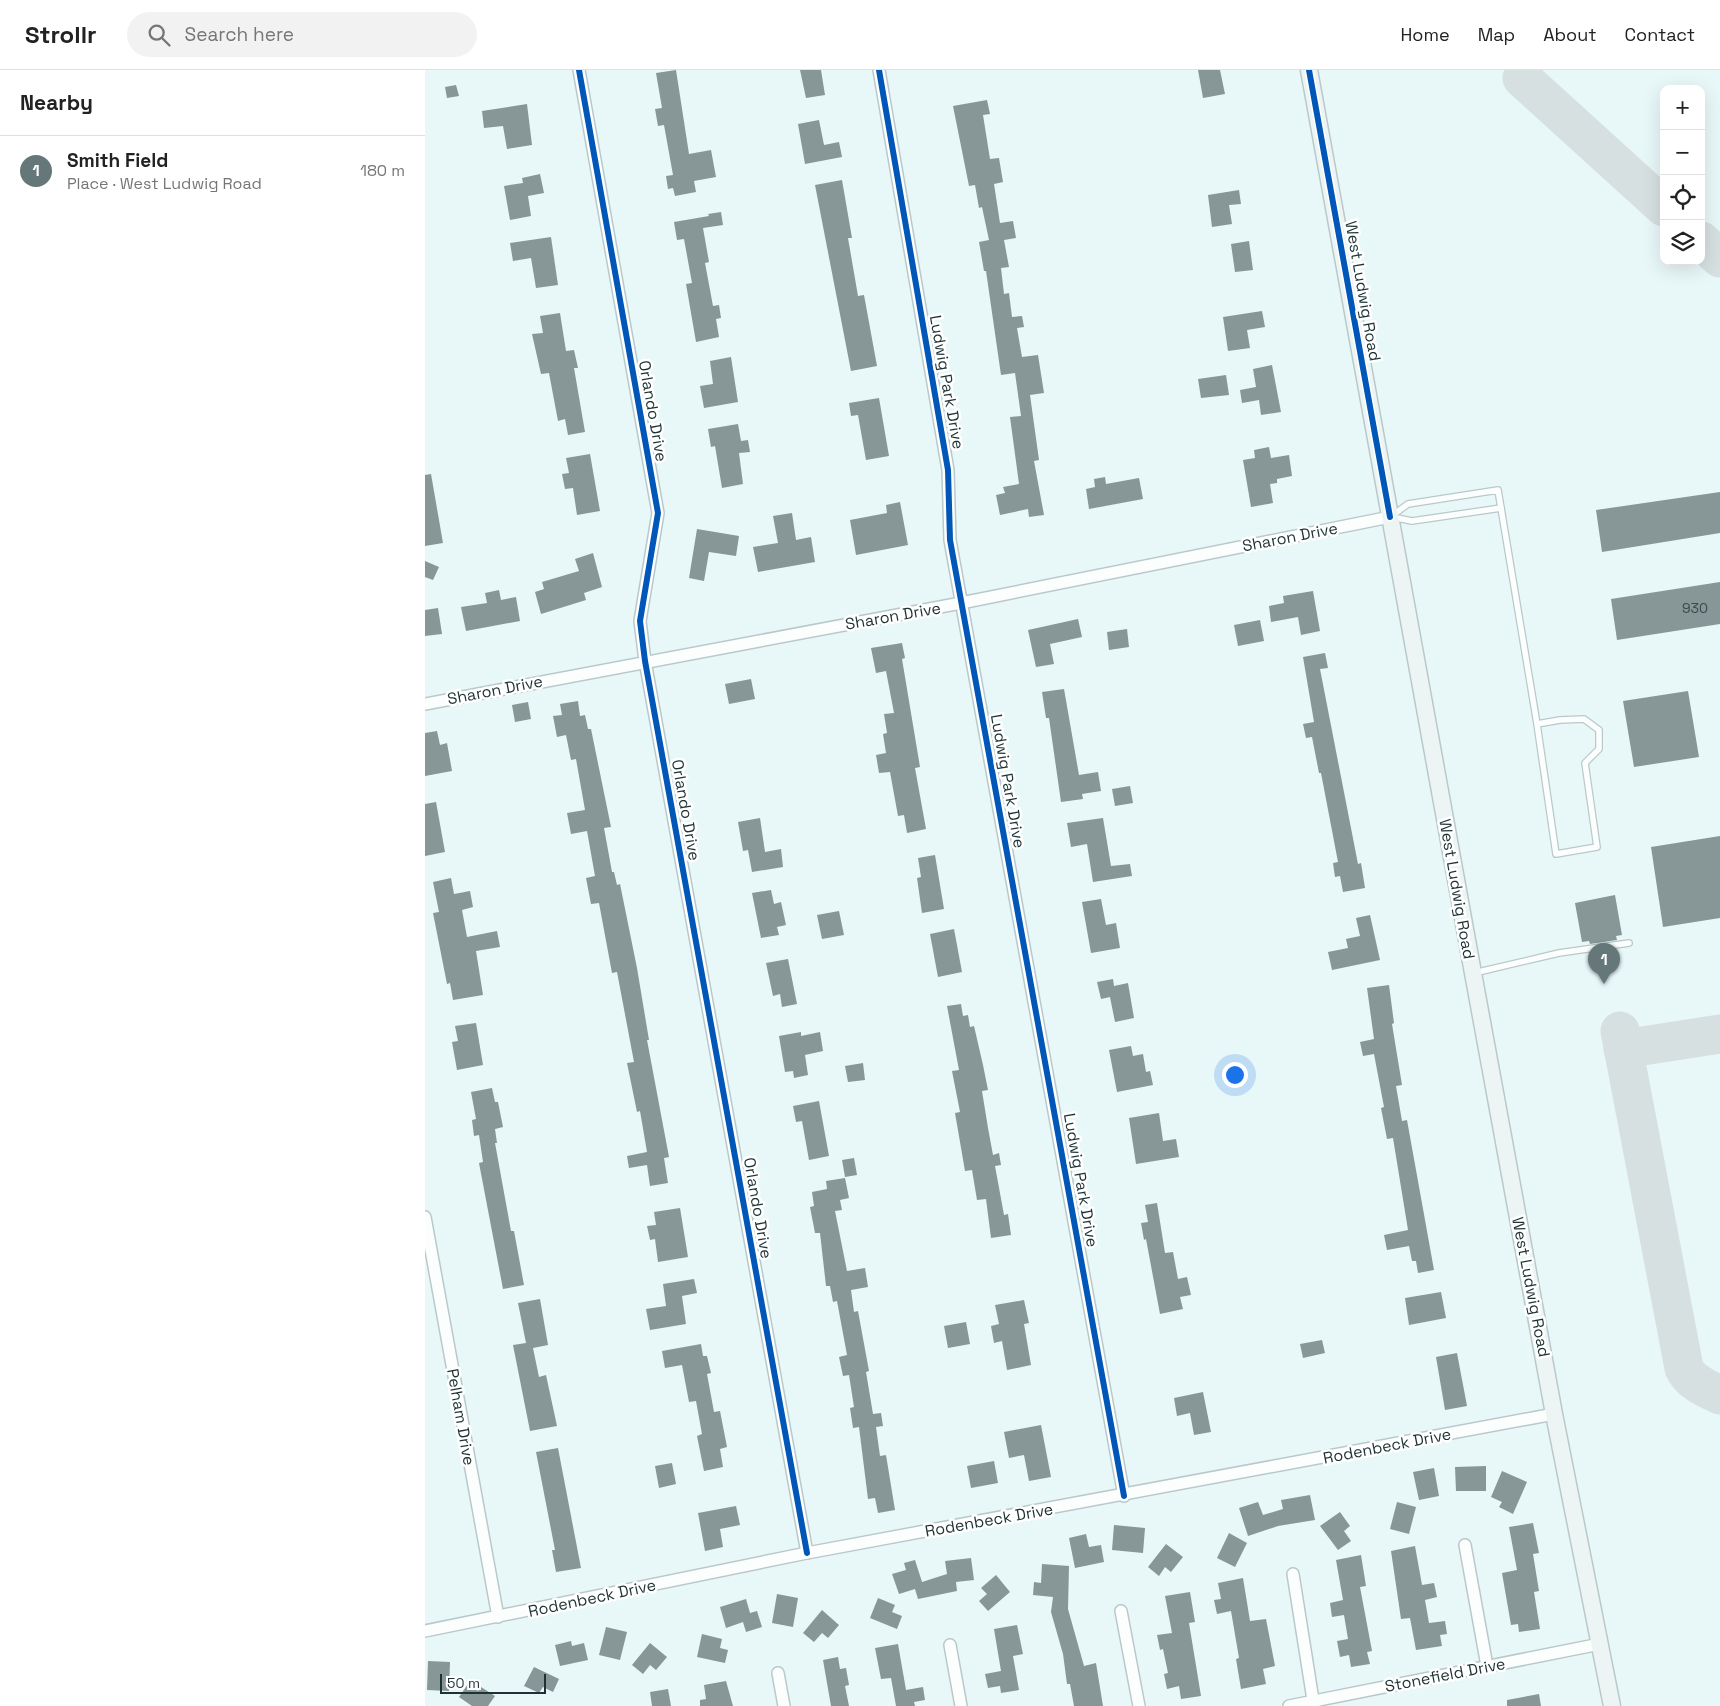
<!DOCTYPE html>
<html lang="en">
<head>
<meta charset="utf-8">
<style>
  :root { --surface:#fff; --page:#f2f2f2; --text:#222; --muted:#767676; --line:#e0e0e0; --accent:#657778 }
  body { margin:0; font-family:"Space Grotesk",sans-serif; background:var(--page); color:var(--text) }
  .controls { position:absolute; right:15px; top:15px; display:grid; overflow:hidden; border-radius:10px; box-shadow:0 5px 20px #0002 }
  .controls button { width:45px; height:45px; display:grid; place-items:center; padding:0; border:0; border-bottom:1px solid var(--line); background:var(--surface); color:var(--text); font:25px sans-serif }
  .scale { position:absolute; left:15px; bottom:12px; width:106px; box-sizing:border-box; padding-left:5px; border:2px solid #1f3233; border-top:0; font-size:14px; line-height:18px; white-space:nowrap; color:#1f3233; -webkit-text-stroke:4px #fff; paint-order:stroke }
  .you { position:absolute; left:809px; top:1004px; width:18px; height:18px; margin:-12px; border:4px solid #fff; border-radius:50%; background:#1a73e8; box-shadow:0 0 0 8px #1a73e833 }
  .badge { display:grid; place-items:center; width:32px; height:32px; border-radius:50%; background:var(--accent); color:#fff; font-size:16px; font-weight:700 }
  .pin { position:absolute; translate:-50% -41px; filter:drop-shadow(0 1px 2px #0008) }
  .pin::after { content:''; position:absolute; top:26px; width:18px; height:15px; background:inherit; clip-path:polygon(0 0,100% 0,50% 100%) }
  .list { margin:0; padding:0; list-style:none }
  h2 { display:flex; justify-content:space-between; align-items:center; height:65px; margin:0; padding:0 20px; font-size:21px }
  h2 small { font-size:16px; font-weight:400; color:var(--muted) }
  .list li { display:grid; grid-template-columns:32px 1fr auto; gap:15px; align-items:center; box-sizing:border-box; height:70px; padding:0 20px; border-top:1px solid var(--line) }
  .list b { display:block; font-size:19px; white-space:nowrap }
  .list p { margin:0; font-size:16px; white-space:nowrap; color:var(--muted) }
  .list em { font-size:16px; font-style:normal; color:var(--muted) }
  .icon { flex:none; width:28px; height:28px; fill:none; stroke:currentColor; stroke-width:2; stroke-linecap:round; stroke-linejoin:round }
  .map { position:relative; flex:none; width:1295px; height:1636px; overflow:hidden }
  header { display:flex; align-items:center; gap:30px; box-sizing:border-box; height:70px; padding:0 25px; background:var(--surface); border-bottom:1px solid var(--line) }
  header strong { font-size:24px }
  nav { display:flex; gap:28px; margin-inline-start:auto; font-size:18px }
  .search { width:350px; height:45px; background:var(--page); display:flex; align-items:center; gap:12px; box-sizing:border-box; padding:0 18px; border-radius:28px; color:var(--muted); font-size:19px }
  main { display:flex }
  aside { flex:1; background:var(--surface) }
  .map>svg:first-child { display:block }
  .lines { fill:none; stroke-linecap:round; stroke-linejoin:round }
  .taxiway { stroke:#d6e0e1; stroke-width:39 }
  .building { fill:#879697 }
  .lane-casing { stroke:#b9c9ca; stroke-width:8 }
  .street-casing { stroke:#b9c9ca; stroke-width:14 }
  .secondary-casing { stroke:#b9c9ca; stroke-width:19 }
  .lane { stroke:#fcfefe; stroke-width:5.5 }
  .street { stroke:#fcfefe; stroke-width:11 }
  .secondary { stroke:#edf4f4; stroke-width:16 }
  .cycleway-casing { stroke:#fff; stroke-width:9 }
  .cycleway { stroke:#0057b8; stroke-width:6 }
  .labels { text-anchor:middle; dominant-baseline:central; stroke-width:5; stroke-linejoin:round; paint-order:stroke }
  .number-label { font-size:14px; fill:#394b4c }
  .street-label { font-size:16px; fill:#1f3233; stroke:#fff }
</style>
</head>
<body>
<header>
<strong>Strollr</strong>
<div class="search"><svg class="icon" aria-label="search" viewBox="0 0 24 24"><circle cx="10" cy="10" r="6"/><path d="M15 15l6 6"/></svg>Search here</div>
<nav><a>Home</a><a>Map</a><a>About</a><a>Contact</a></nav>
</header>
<main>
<aside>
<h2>Nearby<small></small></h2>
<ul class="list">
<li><span class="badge">1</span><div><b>Smith Field</b><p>Place · West Ludwig Road</p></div><em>180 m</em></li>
</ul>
</aside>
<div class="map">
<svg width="1295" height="1636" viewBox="0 0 1295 1636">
  <rect width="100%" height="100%" fill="#e8f7f8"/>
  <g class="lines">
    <!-- taxiway -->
    <g class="taxiway">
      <path d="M1097,8l142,129"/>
      <path d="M1276,171l19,17"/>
      <path d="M1195,961l64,337c6,14 23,21 36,27"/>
      <path d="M1198,979l97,-15"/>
    </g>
  </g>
  <!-- building -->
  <g class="building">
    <path d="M251,0l13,84 22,-4 5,27 -22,4 2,11 -21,4 -2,-8 -5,1 -2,-13 7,-1 -9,-50 -6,1 -3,-17 7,-1 -6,-35z"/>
    <path d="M375,0h21l4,25 -19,3z"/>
    <path d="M773,0h22l5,24 -22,4z"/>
    <path d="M31,15l3,11 -12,2 -2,-11z"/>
    <path d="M562,30l3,14 -7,1 7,44 9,-1 4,24 -9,2 6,39 13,-2 3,17 -12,2 5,27 -8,1 3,26 5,-1 3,24 10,-1 2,11 -7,1 5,29 16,-2 6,38 -14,2 9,65 -5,1 10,54 -15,2 -1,-8 -28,6 -4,-20 9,-2 -2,-6 16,-3 -9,-67 11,-1 -6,-43 -14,2 -15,-104h-2l-5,-29 10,-2 -7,-33 -3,1 -4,-23 -6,1 -16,-80z"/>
    <path d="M102,34l5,41 -25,4 -4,-23 -19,2 -2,-17z"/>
    <path d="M394,50l5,25 15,-3 3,15 -37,7 -7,-40z"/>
    <path d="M115,104l4,19 -16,3 3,20 -21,4 -6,-34 19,-3 -1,-5z"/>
    <path d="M417,110l10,58h-4l10,58 6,-1 13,71 -26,5 -36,-186z"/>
    <path d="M814,120l2,14 -12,1 3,19 -20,3 -4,-32z"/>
    <path d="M296,142l2,13 -20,3 6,34 -4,1 8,43 6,-1 2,13 -5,1 3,18 -23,5 -10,-58 6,-1 -8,-44 -7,1 -3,-18 35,-6 -1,-2z"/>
    <path d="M126,167l7,48 -22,3 -5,-30 -18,3 -3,-18z"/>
    <path d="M824,171l4,29 -18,2 -4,-28z"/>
    <path d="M837,241l3,16 -18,3 3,18 -22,3 -5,-34z"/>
    <path d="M135,243l6,38 8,-1 4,18h-4l11,64 -17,3 -3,-16 -7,2 -9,-48 -8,1 -9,-40 11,-1 -3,-17z"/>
    <path d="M306,287l7,45 -34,6 -4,-22 13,-2 -3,-23z"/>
    <path d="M847,295l9,47 -20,3 -2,-15 -17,3 -2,-13 16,-3 -3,-18z"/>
    <path d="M801,305l3,20 -28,3 -3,-19z"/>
    <path d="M454,328l10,58 -23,4 -8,-45 -7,1 -2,-13z"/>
    <path d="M313,354l3,17 7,-1 2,12 -11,1 4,31 -21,4 -7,-42 -4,1 -3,-18z"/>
    <path d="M844,377l2,11 18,-3 3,21 -15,3v4l-7,1 3,19 -22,4 -8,-47 12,-2 -1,-8z"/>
    <path d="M165,384l10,57 -23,4 -4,-27 -8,1 -3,-15 7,-1 -3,-15z"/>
    <path d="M6,404l12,69 -18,3v-71z"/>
    <path d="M680,407l1,7 33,-6 4,21 -54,10 -3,-20 9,-2 -1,-8z"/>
    <path d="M1295,422v41l-118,19 -6,-42z"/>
    <path d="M475,432l8,43 -52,10 -6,-35 37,-7 -1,-8z"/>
    <path d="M367,443l4,27 15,-3 4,25 -57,10 -5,-25 25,-4 -5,-27z"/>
    <path d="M272,459l42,7 -3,20 -27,-4 -5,29 -15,-3z"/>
    <path d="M168,483l9,34 -18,6 2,7 -45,14 -6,-22 9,-3 -2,-7 37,-11 -4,-12z"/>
    <path d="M0,491l14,6 -6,13 -8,-3z"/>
    <path d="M1295,512v42l-103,16 -6,-41z"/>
    <path d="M74,520l2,10 15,-3 4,24 -54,10 -5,-24 26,-4 -2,-10z"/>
    <path d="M888,521l7,40 -19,4 -3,-18 -27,5 -2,-16 15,-3 -1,-7z"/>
    <path d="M13,538l4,26 -17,2v-26z"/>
    <path d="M653,549l4,18 -32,7 4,20 -18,3 -8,-37z"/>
    <path d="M835,550l4,21 -26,5 -4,-21z"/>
    <path d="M702,559l2,18 -20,3 -2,-18z"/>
    <path d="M477,573l3,15 -3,1 18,108 -5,1 11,61 -19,4 -3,-18 -6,1 -8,-44 -11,1 -3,-18 10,-2 -3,-19 4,-1 -3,-19 10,-1 -8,-42 -10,2 -5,-25z"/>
    <path d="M900,583l3,15 -8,1 38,195 3,-1 4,25 -22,4 -3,-16 -5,1 -2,-14 5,-1 -17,-89h-2l-7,-36 -6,1 -3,-14 11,-2 -11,-65z"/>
    <path d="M326,609l4,20 -26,5 -4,-20z"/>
    <path d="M639,619l15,86 19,-3 3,19 -19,3 1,5 -22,3 -12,-84h-3l-4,-26z"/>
    <path d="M1263,621l11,66 -65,10 -11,-66z"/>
    <path d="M153,631l2,15 5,-1 3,14h3l20,98 -7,1 8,44h2l3,13 3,-1 17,84 12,72h-2l22,117 -5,1 4,25 -18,3 -3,-21 -18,3 -2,-12 20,-4 -7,-41 -3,1 -10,-49 7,-1 -17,-90 -5,1 -13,-70 -8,1 -5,-26 9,-2 -8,-45 -16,3 -4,-21 18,-3 -9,-51 -5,1 -5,-25 -9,2 -4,-21 9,-1 -2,-11z"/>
    <path d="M103,632l3,17 -16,3 -3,-17z"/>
    <path d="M12,661l3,14 7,-2 5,28 -27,5v-43z"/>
    <path d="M705,716l3,17 -18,3 -3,-17z"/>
    <path d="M11,732l9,50 -20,4v-52z"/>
    <path d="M335,748l5,34 16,-3 2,18 -31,5 -4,-22 -5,1 -5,-29z"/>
    <path d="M678,748l8,48 19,-2 2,12 -39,6 -6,-38 -16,3 -4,-24z"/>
    <path d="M1295,766v82l-57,9 -12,-80z"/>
    <path d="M510,785l9,54 -22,4 -5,-35 4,-1 -3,-19z"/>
    <path d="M26,808l3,16 16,-3 3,16 -11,3 5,27 30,-6 3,16 -24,4 7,44 -30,5 -3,-17 -3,1 -14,-71 6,-1 -6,-30z"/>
    <path d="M346,820l3,14 7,-2 5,23 -9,2 2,8 -18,3 -9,-45z"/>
    <path d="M1190,825l7,40 -6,1 1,4 -27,4 -1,-3 -7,1 -7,-39z"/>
    <path d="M676,829l5,26 10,-2 4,25 -29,5 -9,-51z"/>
    <path d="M414,841l5,24 -22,4 -5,-24z"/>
    <path d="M945,845l10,45 -48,10 -4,-18 20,-4 -2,-9 14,-3 -4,-18z"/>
    <path d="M529,859l8,43 -24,5 -8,-43z"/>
    <path d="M363,889l9,45 -15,3 -2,-13 -7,2 -7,-33z"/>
    <path d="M688,909l1,7 14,-3 6,35 -19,4 -5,-25 -9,2 -4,-17z"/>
    <path d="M964,915l5,38 -2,1 10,61 -6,1 6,35 5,-1 27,150 -16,3 -2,-12h-4l-3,-15 -22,4 -3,-15 24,-5 -15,-92 -6,1 -6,-31 3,-1 -10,-53 -11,2 -3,-14 14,-3 -7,-51z"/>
    <path d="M536,934l2,12 5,-1 2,12 4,-1 9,39 5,25 -6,1 6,37 5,27 6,-2 2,12 -6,1 9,49 4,-1 3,21 -20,3 -5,-39 -9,1 -5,-30 -7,1 -10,-58 5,-1 -8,-41 7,-1 -12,-64z"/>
    <path d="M51,953l7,42 -26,5 -5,-28 6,-1 -3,-15z"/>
    <path d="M376,962v4l19,-4 3,19 -18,4 3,20 -14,3 -1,-7 -8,1 -6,-36z"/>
    <path d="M706,976l2,10 10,-2 3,18 4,-1 3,14 -36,7 -8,-42z"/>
    <path d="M438,993l2,17 -17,2 -3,-16z"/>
    <path d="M67,1018l3,14h3l5,25 -8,2 2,14h-2l16,88h3l10,54 -21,4 -24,-126 4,-1 -4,-27 -5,1 -2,-16 4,-1 -5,-27z"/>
    <path d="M394,1031l10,55 -20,4 -7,-39 -6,1 -3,-16z"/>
    <path d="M734,1043l4,28 13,-2 3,18 -43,7 -7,-46z"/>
    <path d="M429,1088l3,17 -12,2 -3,-17z"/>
    <path d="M420,1108l4,20 -9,2 2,10 -7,1 12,60 18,-3 3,19 -17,3 3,22 4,-1 11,60 -3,1 7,42 8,-1 2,13 -7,1 4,29 6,-1 9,55 -17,3 -3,-15 -7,1 -9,-72 -6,1 -3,-20 4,-1 -5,-32 -6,1 -4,-19 8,-2 -10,-54 -4,1 -3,-16h-4l-6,-53h-5l-5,-26 4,-1 -2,-14 15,-3 -1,-8z"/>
    <path d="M732,1133l8,50 8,-1 5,27 9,-2 4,18 -11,2 3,12 -23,5 -14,-75 -2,1 -3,-17 7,-1 -3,-17z"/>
    <path d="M255,1138l8,49 -30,5 -3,-23 -5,1 -3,-14 9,-1 -2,-13z"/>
    <path d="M269,1209l3,14 -15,3 4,28 -36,6 -4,-21 20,-3 -3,-22z"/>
    <path d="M1016,1222l5,26 -37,7 -4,-27z"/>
    <path d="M115,1229l8,46 -15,3 6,29 7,-2 11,51 -27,5 -17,-86 13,-2 -8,-40z"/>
    <path d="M599,1230l5,23 -5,1 7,41 -24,5 -5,-29 -8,2 -3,-17 8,-2 -4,-19z"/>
    <path d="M541,1252l4,22 -22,4 -4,-22z"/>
    <path d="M897,1270l3,13 -22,5 -3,-14z"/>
    <path d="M276,1274l2,12h4l4,17 -4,1 7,38 6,-1 7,36 -7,2 3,18 -19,4 -7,-35 5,-2 -6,-33 -7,1 -7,-37 -17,3 -3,-17z"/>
    <path d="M1032,1283l10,53 -22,4 -9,-53z"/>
    <path d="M778,1322l8,40 -17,3 -4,-22 -13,3 -3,-18z"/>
    <path d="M616,1355l10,52 -22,4 -5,-26 -15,3 -5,-26z"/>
    <path d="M133,1378l23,120 -25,4 -4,-22h3l-19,-98z"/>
    <path d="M569,1391l4,22 -27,5 -4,-22z"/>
    <path d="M247,1393l4,21 -17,4 -4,-22z"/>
    <path d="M1061,1396v25h-30l-1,-24z"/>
    <path d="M1009,1398l5,28 -20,4 -6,-28z"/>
    <path d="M1077,1401l25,11 -14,32 -14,-7 3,-5 -11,-5z"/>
    <path d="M885,1425l5,25 -37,6 -30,10 -9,-28 19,-6 5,13 20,-6 -2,-9z"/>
    <path d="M972,1432l19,5 -7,27 -19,-5z"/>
    <path d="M311,1436l4,19 -20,4 3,18 -18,4 -7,-38z"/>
    <path d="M915,1442l10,14 -6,5 7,10 -13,9 -18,-24z"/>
    <path d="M1108,1453l6,30 -6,1 6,37 -5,1 6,37 -21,3 -1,-8 -7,1 -9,-52 15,-3 -8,-43z"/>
    <path d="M689,1455l31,3 -2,25 -31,-3z"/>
    <path d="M804,1463l18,10 -12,24 -18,-9z"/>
    <path d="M661,1464l3,13 12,-2 3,17 -29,6 -6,-30z"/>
    <path d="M741,1474l17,13 -12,15 -6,-5 -6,9 -11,-9z"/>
    <path d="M990,1476l7,39 12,-2 3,14 -12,3 4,23 16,-2 2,13 -7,1 2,11 -26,4 -6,-32 -9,1 -10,-68z"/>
    <path d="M936,1485l5,31 -6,1 12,64 -5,1 3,12 -19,3 -2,-12 -9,2 -3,-16 11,-2 -4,-24 -12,2 -2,-14 13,-3 -7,-40z"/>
    <path d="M546,1488l3,22 -18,2 1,9 -39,8 -3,-10 -16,5 -7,-20 14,-4 -2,-7 11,-3 7,22 25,-8 -2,-13z"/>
    <path d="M617,1494l27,2 -1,43 16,57 12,-3 7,43h-29l-4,-22h-3l-4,-30 -12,-42 2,-15 -20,-2 1,-13 7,1z"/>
    <path d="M571,1505l14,17 -22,19 -9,-10 8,-7 -6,-6z"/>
    <path d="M818,1508l7,43 16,-2 9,47 -12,3 3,15 -25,5 -5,-30 3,-1 -8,-47 -14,3 -3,-14 7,-1 -3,-16z"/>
    <path d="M765,1522l5,30 -6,1 12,73 -20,3 -2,-13 -12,3 -3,-15 4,-1 -5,-24 -3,1 -3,-15 15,-2 -7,-37z"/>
    <path d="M352,1524l21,4 -5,29 -21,-4z"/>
    <path d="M453,1528l17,7 -3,7 10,4 -5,13 -27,-11z"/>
    <path d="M321,1529l4,14 7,-2 5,16 -16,5 -3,-10 -17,6 -6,-21z"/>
    <path d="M397,1540l17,15 -11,13 -6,-5 -8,9 -11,-9z"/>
    <path d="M592,1555l6,29 -10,2 6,34 -18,3 -1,-7 -12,2 -3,-14 16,-3 -7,-42z"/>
    <path d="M181,1557l21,5 -7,28 -21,-5z"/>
    <path d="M277,1564l20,5 -2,9 8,2 -3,13 -28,-6z"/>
    <path d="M146,1571l1,5 12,-3 4,17 -28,6 -5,-21z"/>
    <path d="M225,1573l17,14 -11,13 -6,-5 -7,9 -11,-9z"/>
    <path d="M473,1574l8,46 17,-3 2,13 -11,2 1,4h-19l-5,-28 -10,1 -6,-31z"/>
    <path d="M413,1587l2,12 6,-1 3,17 -4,1 4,20h-18l-8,-46z"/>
    <path d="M3,1591l22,1 -1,29 -22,-1z"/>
    <path d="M109,1597l25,12 -6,13 -10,-5 -4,6 -15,-7z"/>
    <path d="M301,1611l7,25h-33v-6l6,-1 -2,-14z"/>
    <path d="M43,1614l10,7 3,-4 14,9 -7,10h-16l-13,-9z"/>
    <path d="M243,1619l3,17h-19l-2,-14z"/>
    <path d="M1114,1624l2,12h-34v-6z"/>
  </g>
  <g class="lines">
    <!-- lane casing -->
    <g class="lane-casing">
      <g id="lane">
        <path d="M968,445l15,-11 90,-14 39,234 23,-4 24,-1 15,11v19l-14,14 12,84 -41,7 -19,-130"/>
        <path d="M967,447l20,4 89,-13"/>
        <path d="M1049,903l85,-20 70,-10"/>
      </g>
    </g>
    <!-- street casing -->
    <g class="street-casing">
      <g id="street">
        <path d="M154,0l79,443 -18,108 5,40 162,892"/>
        <path d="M454,0l69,400 2,70 174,956"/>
        <path d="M0,634l536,-101 429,-86"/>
        <path d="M0,1147l73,400"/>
        <path d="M1040,1475l22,121"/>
        <path d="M868,1504l21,132"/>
        <path d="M696,1541l18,95"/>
        <path d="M0,1561l382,-78 747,-139"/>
        <path d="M525,1575l11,61"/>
        <path d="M353,1603l6,33"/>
        <path d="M864,1636l311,-62"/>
      </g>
    </g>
    <!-- secondary casing -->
    <g class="secondary-casing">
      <path id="secondary" d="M884,0l164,903 81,441 58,292"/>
    </g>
    <!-- lane -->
    <use href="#lane" class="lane"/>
    <!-- street -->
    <use href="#street" class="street"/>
    <!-- secondary -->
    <use href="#secondary" class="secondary"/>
    <!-- cycleway casing -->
    <g class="cycleway-casing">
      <g id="cycleway">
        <path d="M154,0l79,443 -18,108 5,40 162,892"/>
        <path d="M454,0l69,400 2,70 174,956"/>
        <path d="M884,0l81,447"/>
      </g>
    </g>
    <!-- cycleway -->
    <use href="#cycleway" class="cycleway"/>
  </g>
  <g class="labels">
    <!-- number labels -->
    <g class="number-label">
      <text x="1270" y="538">930</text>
    </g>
    <!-- street labels -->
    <g class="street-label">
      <text transform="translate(938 221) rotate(80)">West Ludwig Road</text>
      <text transform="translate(522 312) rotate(80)">Ludwig Park Drive</text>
      <text transform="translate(228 341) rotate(80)">Orlando Drive</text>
      <text transform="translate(865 467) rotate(-11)">Sharon Drive</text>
      <text transform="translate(468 546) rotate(-10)">Sharon Drive</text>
      <text transform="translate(70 620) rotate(-11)">Sharon Drive</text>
      <text transform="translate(583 711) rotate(80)">Ludwig Park Drive</text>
      <text transform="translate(261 740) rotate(80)">Orlando Drive</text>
      <text transform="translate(1032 819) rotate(80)">West Ludwig Road</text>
      <text transform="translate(656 1110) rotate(80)">Ludwig Park Drive</text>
      <text transform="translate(333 1138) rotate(80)">Orlando Drive</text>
      <text transform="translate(1106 1217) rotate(79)">West Ludwig Road</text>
      <text transform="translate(36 1347) rotate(80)">Pelham Drive</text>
      <text transform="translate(962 1376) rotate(-11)">Rodenbeck Drive</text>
      <text transform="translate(564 1450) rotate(-10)">Rodenbeck Drive</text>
      <text transform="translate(167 1528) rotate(-12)">Rodenbeck Drive</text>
      <text transform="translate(1020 1605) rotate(-11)">Stonefield Drive</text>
    </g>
  </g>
</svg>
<div class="controls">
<button>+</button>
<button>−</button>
<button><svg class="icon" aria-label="locate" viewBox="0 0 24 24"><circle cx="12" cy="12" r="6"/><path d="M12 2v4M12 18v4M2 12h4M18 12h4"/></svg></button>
<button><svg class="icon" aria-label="layers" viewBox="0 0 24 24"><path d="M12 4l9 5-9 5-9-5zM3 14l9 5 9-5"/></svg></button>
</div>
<div class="scale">50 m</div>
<div class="you"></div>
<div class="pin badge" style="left:1179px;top:914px">1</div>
</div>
</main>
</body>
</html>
